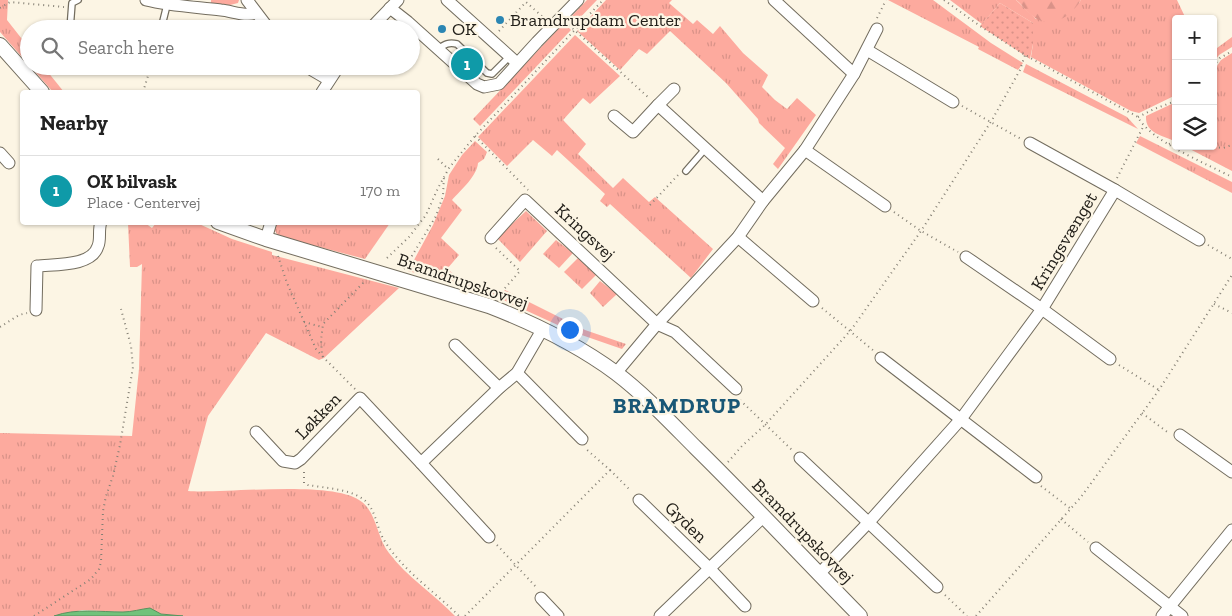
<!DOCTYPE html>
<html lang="en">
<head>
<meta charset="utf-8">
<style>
  :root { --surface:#fff; --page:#f6f6f6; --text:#222; --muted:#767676; --line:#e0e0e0; --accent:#7c3aed }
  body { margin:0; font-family:"Zilla Slab",serif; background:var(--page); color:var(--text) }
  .controls { position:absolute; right:15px; top:15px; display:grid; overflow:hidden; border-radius:5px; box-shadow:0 1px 4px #0004 }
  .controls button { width:45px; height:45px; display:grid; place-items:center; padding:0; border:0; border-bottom:1px solid var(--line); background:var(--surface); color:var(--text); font:25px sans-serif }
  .you { position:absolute; left:569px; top:329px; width:18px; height:18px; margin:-12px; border:4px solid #fff; border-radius:50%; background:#1a73e8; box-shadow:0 0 0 8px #1a73e833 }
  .badge { display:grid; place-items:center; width:32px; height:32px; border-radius:50%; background:var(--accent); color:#fff; font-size:16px; font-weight:700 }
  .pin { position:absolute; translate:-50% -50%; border:2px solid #fff; box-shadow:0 1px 5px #0006 }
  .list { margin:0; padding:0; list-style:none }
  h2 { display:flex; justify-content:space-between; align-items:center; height:65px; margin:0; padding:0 20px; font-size:21px }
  h2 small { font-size:16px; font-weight:400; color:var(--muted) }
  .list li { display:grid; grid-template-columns:32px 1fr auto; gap:15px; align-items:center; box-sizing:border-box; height:70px; padding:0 20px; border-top:1px solid var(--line) }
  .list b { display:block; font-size:19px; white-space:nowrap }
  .list p { margin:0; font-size:16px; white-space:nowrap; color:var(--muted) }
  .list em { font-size:16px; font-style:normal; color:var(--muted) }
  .icon { flex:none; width:28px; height:28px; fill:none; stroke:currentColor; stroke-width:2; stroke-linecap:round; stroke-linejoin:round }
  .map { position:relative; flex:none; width:1232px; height:616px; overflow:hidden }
  .search { position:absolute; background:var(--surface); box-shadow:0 1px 4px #0004; left:20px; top:20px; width:400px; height:55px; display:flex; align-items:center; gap:12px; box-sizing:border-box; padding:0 18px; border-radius:28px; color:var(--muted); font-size:19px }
  .panel { position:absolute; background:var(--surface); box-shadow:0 1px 4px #0004; left:20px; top:90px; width:400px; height:135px; border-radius:5px }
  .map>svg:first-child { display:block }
  .grass { fill:url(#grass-tufts) }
  .forest { fill:url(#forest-firs) }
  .park { fill:url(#park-dots) }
  .water { fill:#72c27b; stroke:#5a915e }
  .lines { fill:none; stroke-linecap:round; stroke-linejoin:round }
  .service-casing { stroke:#736d5f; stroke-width:8 }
  .minor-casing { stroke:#736d5f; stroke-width:13 }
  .tertiary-casing { stroke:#736d5f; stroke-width:16 }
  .path { stroke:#858075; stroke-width:2; stroke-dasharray:1 4; stroke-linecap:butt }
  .service { stroke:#fff; stroke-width:5.5 }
  .minor { stroke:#fff; stroke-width:11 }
  .tertiary { stroke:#fff; stroke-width:14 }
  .poi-dot { fill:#2b86b3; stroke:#fcf5e4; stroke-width:2 }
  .labels { text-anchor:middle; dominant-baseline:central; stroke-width:4.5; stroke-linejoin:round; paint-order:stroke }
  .poi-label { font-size:18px; fill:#23201a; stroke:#fcf5e4; text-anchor:start }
  .street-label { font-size:18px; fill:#23201a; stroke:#fcf5e4 }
  .district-label { font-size:22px; font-weight:bold; letter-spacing:1px; fill:#195776; stroke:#fcf5e4 }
</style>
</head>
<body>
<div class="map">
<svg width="1232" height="616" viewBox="0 0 1232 616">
  <defs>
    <pattern id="grass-tufts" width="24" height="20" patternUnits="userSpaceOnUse" patternTransform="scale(1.25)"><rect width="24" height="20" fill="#fdaa9e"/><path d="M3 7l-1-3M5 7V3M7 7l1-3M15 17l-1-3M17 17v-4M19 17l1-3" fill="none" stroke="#d99288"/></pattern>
    <pattern id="forest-firs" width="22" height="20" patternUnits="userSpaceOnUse" patternTransform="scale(1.25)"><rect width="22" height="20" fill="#fdaa9e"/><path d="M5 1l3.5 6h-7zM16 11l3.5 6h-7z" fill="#d99288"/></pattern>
    <pattern id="park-dots" width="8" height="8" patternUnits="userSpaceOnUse" patternTransform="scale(1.25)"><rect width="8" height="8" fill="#fdaa9e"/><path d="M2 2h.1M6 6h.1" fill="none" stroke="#d99288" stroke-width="1.8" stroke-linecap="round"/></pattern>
  </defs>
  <rect width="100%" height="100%" fill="#fcf5e4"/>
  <!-- grass -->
  <g class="grass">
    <path d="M0,0h8l-1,20 22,28v17l-29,-33z"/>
    <path d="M211,0h28l-1,3 -8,2 -19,-1z"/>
    <path d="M587,0h10l-24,25 -5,-5z"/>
    <path d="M606,0h66l-3,3 24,21 4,-4 16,14 7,-8 23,27 25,22 -6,12 13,13 12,9 10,-11 19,17 -38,54 -5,-5 12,-16 -26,-25 -1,-4 -32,-36 -56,-52 -23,23 -8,-5 -19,21 -43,-39z"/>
    <path d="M888,0h45l58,43 32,20 -5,7 -40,-21 1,-2z"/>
    <path d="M950,0h66l20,19 43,-16 2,-3h96l9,19h-10v76l-37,18 -8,-2 -100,-54 2,-13v-21l-33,-20 -18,21z"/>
    <path d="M564,23l7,7 -91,96 -7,-7z"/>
    <path d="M575,35l45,41 -30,28 -7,-6 -20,22 23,24 -8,10 35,34 10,-10 26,24 6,-5 58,52 -22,29 -81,-74 -3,3 -7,-6 5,-7 -48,-44 -5,6 -19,-16 -26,26 -29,-29z"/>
    <path d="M1232,37v10l-13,8 -6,8v-12z"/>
    <path d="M1232,53v118l-48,-25h29v-74l8,-12z"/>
    <path d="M1026,64l101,53 11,12 -115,-57z"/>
    <path d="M30,66h13l21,26h-11z"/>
    <path d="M1176,102v40c-13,-7 -31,-8 -30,-26z"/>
    <path d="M1140,136l92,46v11l-96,-50z"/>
    <path d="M475,141l12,11 -3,7 -6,4c-1,13 -17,27 -26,37l10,10 -21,28 18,17 -12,14 15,11 35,13 -2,3 -52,-16 -35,-9 25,-46 12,-29 4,-21 13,-20z"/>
    <path d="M526,211l21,20 -27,31 -23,-24z"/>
    <path d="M128,223h17l7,5 4,-5h41l35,16 40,13v3l127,33 -75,70 -5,2 -53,-27 -58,83 -20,75c38,3 147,-12 174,11 15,12 15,36 27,51 18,24 45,41 66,63h-272l-22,-2 -17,-5 -5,2 -15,1 -42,-2 -28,6h-54v-183l132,3 7,-67 3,-105 -5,3h-7z"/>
    <path d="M276,223h114l-25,36 -87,-23 -4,-7z"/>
    <path d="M556,240l17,13 -14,15 -16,-14z"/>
    <path d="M578,258l18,17 -14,14 -18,-17z"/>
    <path d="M600,281l17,13 -14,13 -13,-14z"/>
    <path d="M505,290l80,40 41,14 -4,5 -49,-17 -74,-34z"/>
  </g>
  <!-- forest -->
  <path class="forest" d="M1016,0h65c-9,15 -26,28 -44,19 -8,-4 -14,-14 -21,-19z"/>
  <!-- park -->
  <path class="park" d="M1000,3l33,20v21l-3,15 -50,-33z"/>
  <!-- water -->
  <path class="water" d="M150,608l11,6 22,2h-129c22,-8 45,-4 69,-4 9,0 18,-3 27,-4z"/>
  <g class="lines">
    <!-- service casing -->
    <g class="service-casing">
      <g id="service">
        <path d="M70,29l2,-26 6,-3"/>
        <path d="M161,29l6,-24"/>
        <path d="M438,49c7,-5 11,-7 19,-5l30,29 5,1 18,-18"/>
        <path d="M686,171l20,-23"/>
      </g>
    </g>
    <!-- minor casing -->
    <g class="minor-casing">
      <g id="minor">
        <path d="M146,0c25,6 50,7 75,10 11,1 25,7 35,3"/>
        <path d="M247,0l22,29"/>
        <path d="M447,0l70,63"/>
        <path d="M774,0l80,74"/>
        <path d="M390,8l18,14 69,62 7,3 15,-3 38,-42 41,-42"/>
        <path d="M370,29l28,-29"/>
        <path d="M867,50l86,52"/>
        <path d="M305,66l24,14"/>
        <path d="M322,92l17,-26"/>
        <path d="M658,105l16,-16"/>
        <path d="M614,116l19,16 25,-27 105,96"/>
        <path d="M1030,143l85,47"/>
        <path d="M805,150l80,56"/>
        <path d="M0,153l9,10"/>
        <path d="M738,237l75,64"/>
        <path d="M491,238l34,-38 132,124 18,8 61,57"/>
        <path d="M266,239l5,-17"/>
        <path d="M966,257l76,52 68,50"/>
        <path d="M36,310l1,-44c17,-2 55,1 61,-20 3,-7 0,-16 3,-24"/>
        <path d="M455,345l44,43"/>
        <path d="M881,358l155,119"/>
        <path d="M517,373l65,66"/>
        <path d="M616,373l41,-49 81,-87 25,-36 42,-51 49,-76 23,-45"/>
        <path d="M256,432l27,29 12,2 6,-4 59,-61 61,65 78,-75 18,-15 25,-43"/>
        <path d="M1180,435l52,37"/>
        <path d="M800,458l137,129"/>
        <path d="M421,463l68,74"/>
        <path d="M639,500l71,69 35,37"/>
        <path d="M1096,548l86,68"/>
        <path d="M819,574l50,-52 92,-103 81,-110 73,-119 84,50"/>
        <path d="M541,598l17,18"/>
        <path d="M660,616l103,-99"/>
        <path d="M1162,616l70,-86"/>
      </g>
    </g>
    <!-- tertiary casing -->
    <g class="tertiary-casing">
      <g id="tertiary">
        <path d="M0,45l42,47"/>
        <path d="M218,222l48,17 223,67c44,17 89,39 127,67 29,22 54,49 80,75 56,55 109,112 164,168"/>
      </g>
    </g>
    <!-- path -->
    <g class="path">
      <path d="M944,0l36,26 45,29 113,62c12,24 69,47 94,60"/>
      <path d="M0,8l10,-6 54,5"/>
      <path d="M877,18l9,-18"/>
      <path d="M569,25l80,73"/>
      <path d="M499,31l27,-29 19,17"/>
      <path d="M71,66l31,2"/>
      <path d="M1213,66l7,-8 12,-7"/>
      <path d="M143,92l8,-26"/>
      <path d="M962,106l59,33"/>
      <path d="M1138,117l16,-8 22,-8"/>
      <path d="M475,136l53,54"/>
      <path d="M1169,144l7,-3"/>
      <path d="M1204,146l19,2 9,-3"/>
      <path d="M438,159l10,10"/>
      <path d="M1117,178l26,-51"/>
      <path d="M650,205l29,-31"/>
      <path d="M894,212l27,19 37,21"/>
      <path d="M1208,245l24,14"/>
      <path d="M496,248l24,23 -23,26"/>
      <path d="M278,256l9,27 29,66 7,8"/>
      <path d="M387,258l22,-21 17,-22 12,-27 11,-20 26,-32 128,-136"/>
      <path d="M404,269l32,-53 7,-20 1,-20"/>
      <path d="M1214,304l18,9"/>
      <path d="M822,308l52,43"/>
      <path d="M304,322l18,5"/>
      <path d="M0,327l19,-12 8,-2"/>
      <path d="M1119,365l40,25"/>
      <path d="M355,389l-31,-31 -2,-3 -1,-15 2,-16 41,-42"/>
      <path d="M740,400l53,51"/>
      <path d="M1142,413l28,21"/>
      <path d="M728,462l14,-16 23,-21 86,-95 70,-99 71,-111 28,-50 5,-15"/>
      <path d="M610,470l21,21"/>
      <path d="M304,472v11l4,2c17,3 41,4 55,14 13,9 13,28 21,41 19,31 50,51 75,76"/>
      <path d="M1041,486l30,23"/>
      <path d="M1061,519l27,23"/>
      <path d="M497,545l39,42"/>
      <path d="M945,595l22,21"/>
      <path d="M34,616l57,-37 8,-10 2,-7 2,-51 3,-15 7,-20 7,-31 13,-78 -2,-21 -10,-37"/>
      <path d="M465,616l145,-146 -24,-21"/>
      <path d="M976,616l105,-119 78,-107 73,-115"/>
    </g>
    <!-- service -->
    <use href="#service" class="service"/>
    <!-- minor -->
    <use href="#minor" class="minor"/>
    <!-- tertiary -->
    <use href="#tertiary" class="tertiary"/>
  </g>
  <!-- markers -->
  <g class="poi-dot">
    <circle cx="500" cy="20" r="5"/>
    <circle cx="442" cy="29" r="5"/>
  </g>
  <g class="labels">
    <!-- poi labels -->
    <g class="poi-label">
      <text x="510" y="20">Bramdrupdam Center</text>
      <text x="452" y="29">OK</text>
    </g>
    <!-- street labels -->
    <g class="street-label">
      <text transform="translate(585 232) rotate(43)">Kringsvej</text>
      <text transform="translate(1064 241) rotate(-59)">Kringsvænget</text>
      <text transform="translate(463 281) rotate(19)">Bramdrupskovvej</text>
      <text transform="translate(318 416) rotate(-46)">Løkken</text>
      <text transform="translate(686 522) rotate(44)">Gyden</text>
      <text transform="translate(803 531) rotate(46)">Bramdrupskovvej</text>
    </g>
    <!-- district labels -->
    <g class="district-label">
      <text x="677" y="405">BRAMDRUP</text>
    </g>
  </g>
</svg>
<div class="controls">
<button>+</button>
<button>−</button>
<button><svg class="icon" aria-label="layers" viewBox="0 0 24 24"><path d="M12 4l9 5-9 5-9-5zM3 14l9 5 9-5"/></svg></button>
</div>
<div class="you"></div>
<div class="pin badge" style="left:467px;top:64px;background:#0f9aa8">1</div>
<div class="search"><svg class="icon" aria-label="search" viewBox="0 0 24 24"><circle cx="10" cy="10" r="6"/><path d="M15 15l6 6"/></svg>Search here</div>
<section class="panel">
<h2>Nearby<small></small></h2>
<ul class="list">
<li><span class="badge" style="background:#0f9aa8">1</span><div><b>OK bilvask</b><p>Place · Centervej</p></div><em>170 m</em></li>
</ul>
</section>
</div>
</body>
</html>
